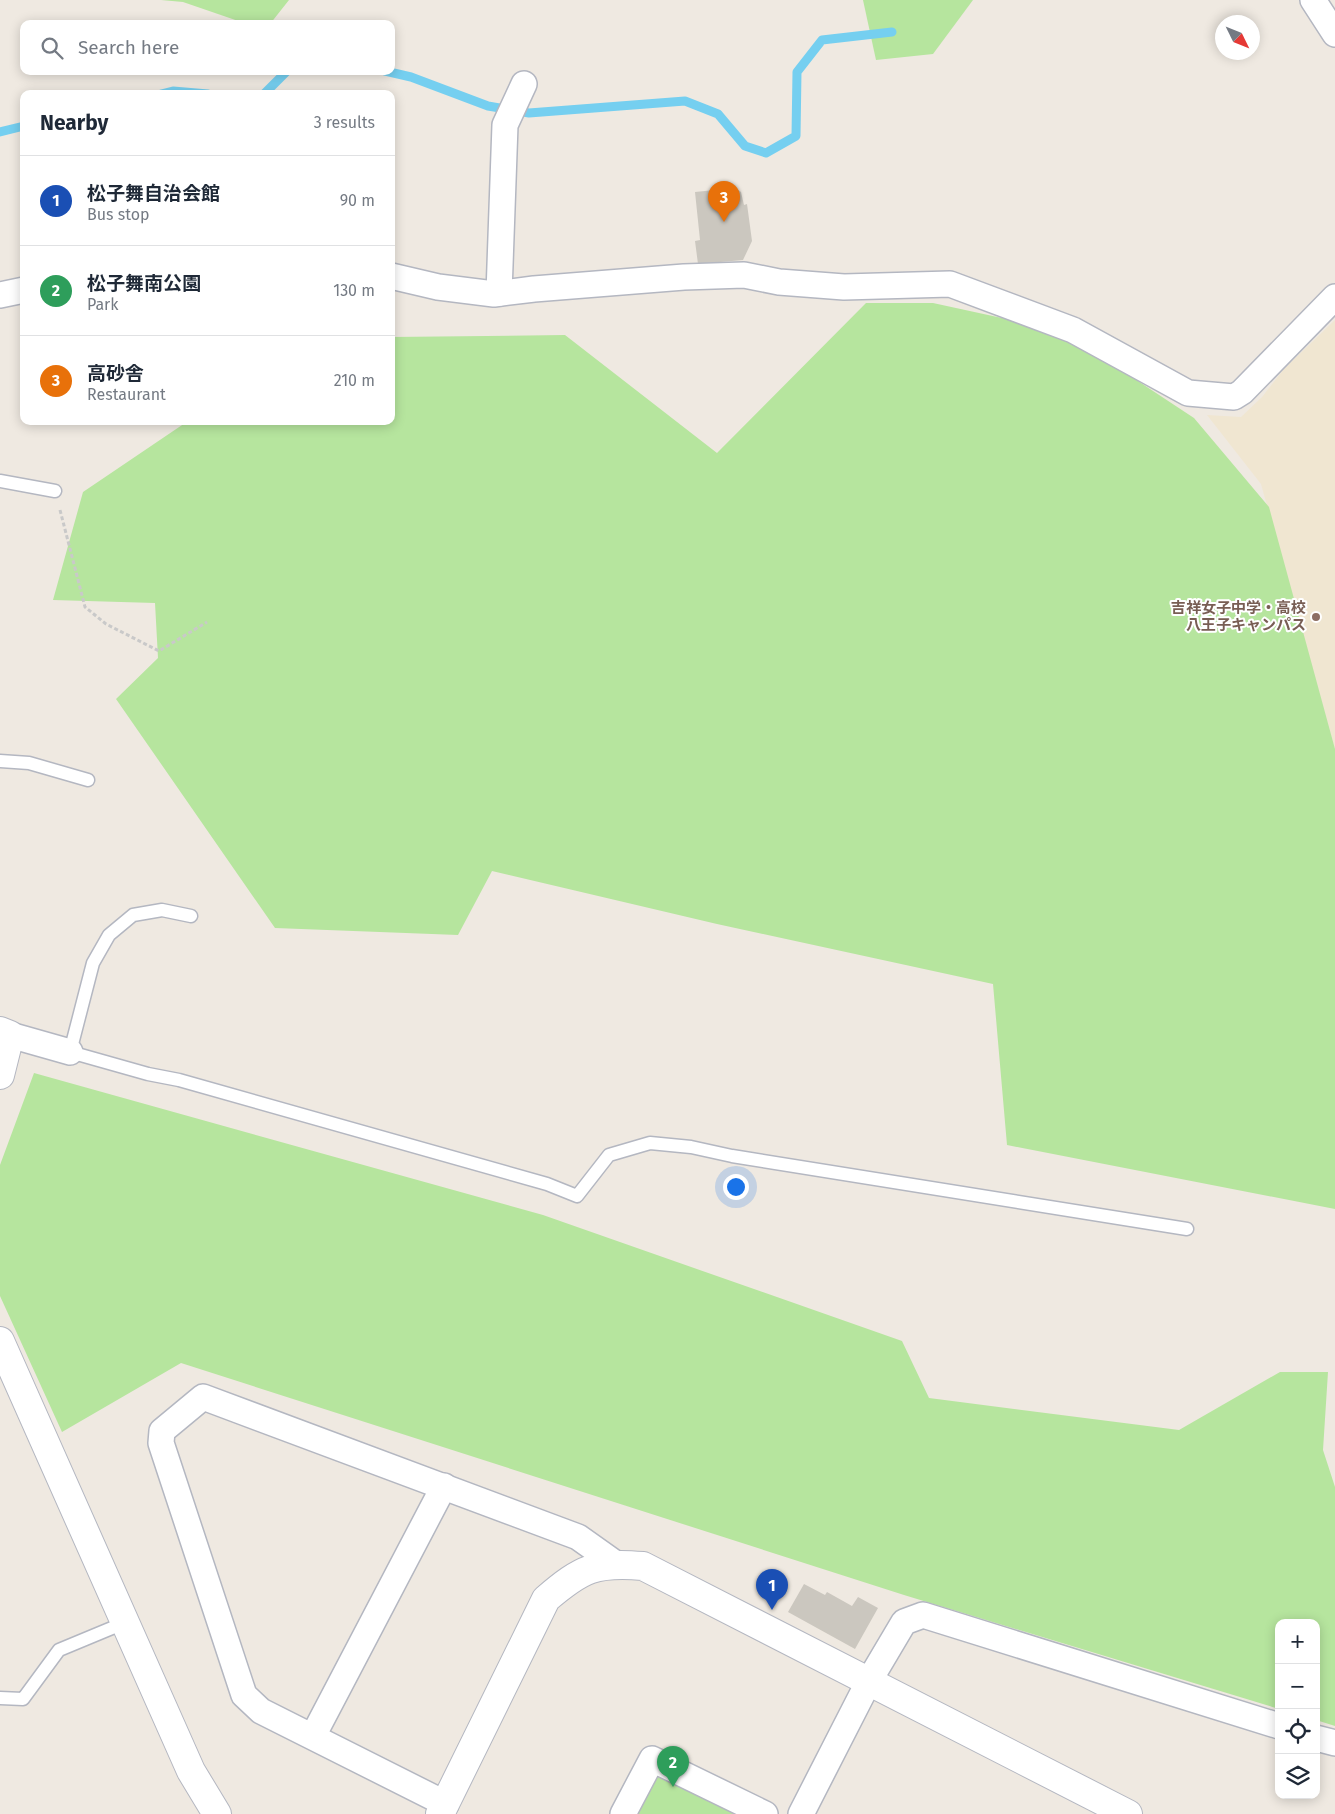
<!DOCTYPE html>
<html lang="en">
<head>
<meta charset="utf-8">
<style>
  :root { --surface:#fff; --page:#f2f2f3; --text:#1f2937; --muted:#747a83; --line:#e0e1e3; --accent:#7c3aed }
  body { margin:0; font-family:"Fira Sans","Noto Sans JP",sans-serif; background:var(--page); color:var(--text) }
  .controls { position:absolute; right:15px; bottom:15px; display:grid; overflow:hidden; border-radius:10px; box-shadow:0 2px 12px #0003 }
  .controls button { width:45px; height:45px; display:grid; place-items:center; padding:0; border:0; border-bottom:1px solid var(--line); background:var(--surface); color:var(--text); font:25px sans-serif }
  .compass { position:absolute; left:1215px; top:15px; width:45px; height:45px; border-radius:50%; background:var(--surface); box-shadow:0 2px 12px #0003; rotate:133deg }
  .you { position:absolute; left:735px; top:1186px; width:18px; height:18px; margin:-12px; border:4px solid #fff; border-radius:50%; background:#1a73e8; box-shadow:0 0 0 8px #1a73e833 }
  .badge { display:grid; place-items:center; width:32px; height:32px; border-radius:50%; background:var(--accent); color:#fff; font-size:16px; font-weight:700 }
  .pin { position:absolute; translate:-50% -41px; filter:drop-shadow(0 1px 2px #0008) }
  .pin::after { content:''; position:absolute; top:26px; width:18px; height:15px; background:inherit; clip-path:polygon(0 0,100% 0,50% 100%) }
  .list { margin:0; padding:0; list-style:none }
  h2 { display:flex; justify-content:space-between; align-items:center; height:65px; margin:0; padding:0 20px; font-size:21px }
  h2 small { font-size:16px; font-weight:400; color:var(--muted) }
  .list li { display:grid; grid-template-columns:32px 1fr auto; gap:15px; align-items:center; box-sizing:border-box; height:90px; padding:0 20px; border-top:1px solid var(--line) }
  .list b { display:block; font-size:19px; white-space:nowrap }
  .list p { margin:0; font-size:16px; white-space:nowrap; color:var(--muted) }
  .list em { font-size:16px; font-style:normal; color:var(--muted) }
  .icon { flex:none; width:28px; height:28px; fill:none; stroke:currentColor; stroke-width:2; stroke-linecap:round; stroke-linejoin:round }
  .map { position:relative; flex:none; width:1335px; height:1814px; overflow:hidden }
  .search { position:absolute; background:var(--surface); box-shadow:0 2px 12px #0003; left:20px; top:20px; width:375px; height:55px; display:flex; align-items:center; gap:12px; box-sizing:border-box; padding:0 18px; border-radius:10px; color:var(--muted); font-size:19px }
  .panel { position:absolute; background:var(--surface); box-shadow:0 2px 12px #0003; left:20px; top:90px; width:375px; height:335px; border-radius:10px }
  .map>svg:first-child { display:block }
  .education { fill:#f0e6d1 }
  .green { fill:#b6e59e }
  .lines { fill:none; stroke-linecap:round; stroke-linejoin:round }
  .stream { stroke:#75cff0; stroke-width:9 }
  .building { fill:#cbc7bf }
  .service-casing { stroke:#b4b7c1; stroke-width:15 }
  .minor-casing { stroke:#b4b7c1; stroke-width:28 }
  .tertiary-casing { stroke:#b4b7c1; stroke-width:30 }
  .path { stroke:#c9c9c9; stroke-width:3; stroke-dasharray:4 2.5; stroke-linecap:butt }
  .service { stroke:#fff; stroke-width:12 }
  .minor { stroke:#fff; stroke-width:25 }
  .tertiary { stroke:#fff; stroke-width:28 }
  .education-dot { fill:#8d6e63; stroke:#fff; stroke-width:2 }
  .labels { text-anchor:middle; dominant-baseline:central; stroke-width:4; stroke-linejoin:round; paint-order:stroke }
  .education-label { font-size:15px; font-weight:bold; fill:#785e54; stroke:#fff; text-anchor:end }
</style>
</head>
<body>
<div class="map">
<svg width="1335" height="1814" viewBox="0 0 1335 1814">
  <rect width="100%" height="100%" fill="#efe9e1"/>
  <!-- education -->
  <path class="education" d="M1335,320v429l-74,-265 -54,-69 34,2 21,-20 22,-28z"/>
  <!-- green -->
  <g class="green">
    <path d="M161,0h128l-19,24h-23l-64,-22z"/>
    <path d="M863,0h110l-40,54 -57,6z"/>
    <path d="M866,303h67l129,28 132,87 75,89 66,242v460l-328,-64 -14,-161 -276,-60 -225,-53 -34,64 -183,-7 -159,-229 42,-41 -3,-55 -102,-3 30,-108 105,-71h203v-84l174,-2 152,118z"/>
    <path d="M34,1073l509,142 359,126 27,57 250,32 101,-58h48l-5,78 12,37v239l-19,-6v-97h-37v86l-375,-114 -723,-232 -119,69 -62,-136v-131z"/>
    <path d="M652,1759l113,55h-142z"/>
  </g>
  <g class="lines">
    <!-- stream -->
    <g class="stream">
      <path d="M385,71l26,6 77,29 41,7 156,-12 33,13 27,32 21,7 30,-17 1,-64 25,-32 70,-8"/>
      <path d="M161,94l12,-3 35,3"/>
      <path d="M264,94l23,-23"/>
      <path d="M0,132l24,-6"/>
    </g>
  </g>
  <!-- building -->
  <g class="building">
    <path d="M735,188l6,4 3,13 3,-1 5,37 -9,19 -45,4 -3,-23 5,-1 -5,-48z"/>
    <path d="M804,1584l21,11 2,-3 25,14 6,-9 20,11 -23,41 -67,-37z"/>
  </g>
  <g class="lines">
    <!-- service casing -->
    <g class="service-casing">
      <g id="service">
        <path d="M0,481l55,10"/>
        <path d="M0,761l29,2 59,17"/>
        <path d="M191,916l-29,-6 -29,5 -24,20 -16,28 -23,89 78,22 31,6 368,104 30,12 32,-41 41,-12 41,4 41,9 455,73"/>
        <path d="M0,1698l23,1 36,-49 65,-27"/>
      </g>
    </g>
    <!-- minor casing -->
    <g class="minor-casing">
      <g id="minor">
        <path d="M1313,0l22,34"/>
        <path d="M391,276l47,11 56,7 40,-5 150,-12 60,-2 35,7 65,5 106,-3 123,46 115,63 46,4 8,-5 93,-95"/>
        <path d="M499,293l6,-168 19,-41"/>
        <path d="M0,295l24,-5"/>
        <path d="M10,1035l60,17"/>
        <path d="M313,1736l131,-250"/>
        <path d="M1316,1738l19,5"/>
        <path d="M446,1804l-185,-93 -17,-16 -83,-252 1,-12 41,-34 375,140 38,27"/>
        <path d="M623,1814l29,-55 113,55"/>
        <path d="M801,1814l68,-133 35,-59 19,-7 356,111"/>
      </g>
    </g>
    <!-- tertiary casing -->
    <g class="tertiary-casing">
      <g id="tertiary">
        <path d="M0,1031l10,4 -10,40"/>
        <path d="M0,1341l191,430 26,43"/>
        <path d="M440,1814l106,-215c36,-31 50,-37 97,-33l485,248"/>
      </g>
    </g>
    <!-- path -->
    <path class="path" d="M60,510l25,97 21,17 53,27 48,-29"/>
    <!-- service -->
    <use href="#service" class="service"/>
    <!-- minor -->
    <use href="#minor" class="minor"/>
    <!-- tertiary -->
    <use href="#tertiary" class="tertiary"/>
  </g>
  <!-- markers -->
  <circle class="education-dot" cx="1316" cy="617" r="5"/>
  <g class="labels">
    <!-- education labels -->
    <g class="education-label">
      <text x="1306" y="608">吉祥女子中学・高校<tspan x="1306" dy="17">八王子キャンパス</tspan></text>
    </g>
  </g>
</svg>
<div class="controls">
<button>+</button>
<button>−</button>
<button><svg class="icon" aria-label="locate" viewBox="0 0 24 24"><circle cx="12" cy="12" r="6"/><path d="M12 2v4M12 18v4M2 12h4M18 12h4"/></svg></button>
<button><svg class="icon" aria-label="layers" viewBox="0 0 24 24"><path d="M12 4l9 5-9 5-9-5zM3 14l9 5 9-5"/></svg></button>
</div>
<svg class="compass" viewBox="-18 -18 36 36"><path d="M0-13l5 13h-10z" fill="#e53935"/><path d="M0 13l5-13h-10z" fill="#747a83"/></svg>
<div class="you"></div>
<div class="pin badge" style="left:772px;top:1610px;background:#1a4fb4">1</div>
<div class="pin badge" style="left:673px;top:1787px;background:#2e9e5b">2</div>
<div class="pin badge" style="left:724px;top:222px;background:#e8710a">3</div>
<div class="search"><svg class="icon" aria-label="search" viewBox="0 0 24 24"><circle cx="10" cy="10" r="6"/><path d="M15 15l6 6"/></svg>Search here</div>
<section class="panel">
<h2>Nearby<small>3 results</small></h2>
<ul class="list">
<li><span class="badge" style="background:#1a4fb4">1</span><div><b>松子舞自治会館</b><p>Bus stop</p></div><em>90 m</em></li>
<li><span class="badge" style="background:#2e9e5b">2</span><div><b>松子舞南公園</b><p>Park</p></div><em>130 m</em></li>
<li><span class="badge" style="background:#e8710a">3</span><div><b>高砂舎</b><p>Restaurant</p></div><em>210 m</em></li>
</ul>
</section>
</div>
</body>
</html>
